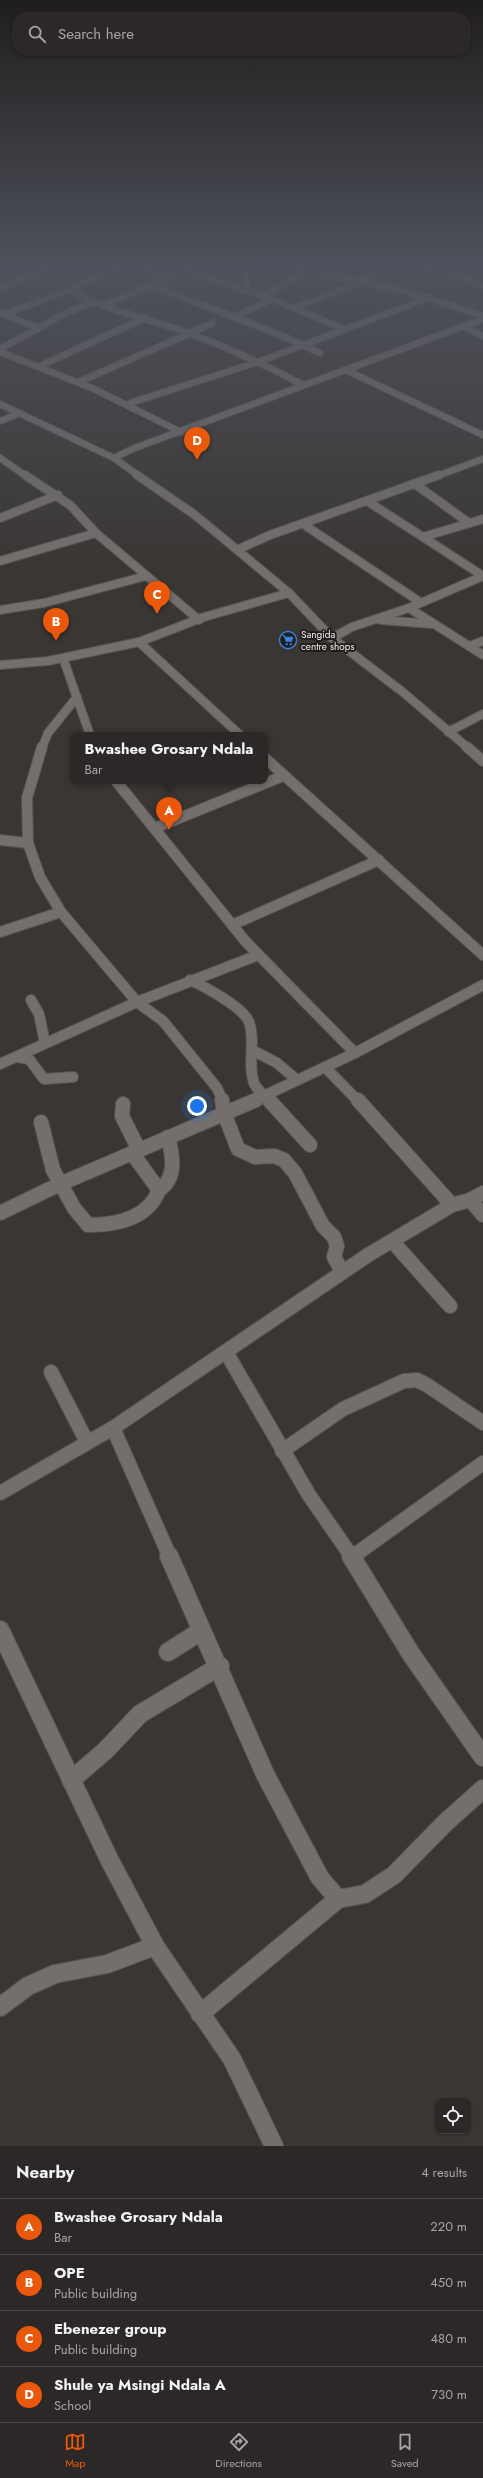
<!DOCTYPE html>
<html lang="en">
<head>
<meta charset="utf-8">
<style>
  :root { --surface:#2c2827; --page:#34302f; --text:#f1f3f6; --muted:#a6a6a7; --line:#484444; --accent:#ea580c }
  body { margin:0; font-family:Jost,sans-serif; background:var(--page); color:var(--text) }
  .controls { position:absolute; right:12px; bottom:12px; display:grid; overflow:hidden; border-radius:8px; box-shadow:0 1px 3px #0004 }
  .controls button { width:36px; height:36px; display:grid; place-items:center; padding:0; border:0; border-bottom:1px solid var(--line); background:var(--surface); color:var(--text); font:20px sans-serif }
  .you { position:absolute; left:197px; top:1106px; width:14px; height:14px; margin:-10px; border:3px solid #fff; border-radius:50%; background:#1a73e8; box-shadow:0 0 0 6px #1a73e833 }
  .badge { display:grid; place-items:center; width:26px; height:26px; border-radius:50%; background:var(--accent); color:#fff; font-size:13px; font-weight:700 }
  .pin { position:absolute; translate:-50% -33px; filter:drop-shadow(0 1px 2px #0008) }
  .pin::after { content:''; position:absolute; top:21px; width:14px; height:12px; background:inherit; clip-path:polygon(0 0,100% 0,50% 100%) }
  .popup { position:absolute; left:70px; top:732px; width:198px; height:52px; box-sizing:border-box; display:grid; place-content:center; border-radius:8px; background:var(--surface); filter:drop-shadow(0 1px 3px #0005); font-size:13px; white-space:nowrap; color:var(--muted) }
  .popup b { font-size:15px; color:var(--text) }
  .popup::after { content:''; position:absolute; left:50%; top:100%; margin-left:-8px; border:8px solid transparent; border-top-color:var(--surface) }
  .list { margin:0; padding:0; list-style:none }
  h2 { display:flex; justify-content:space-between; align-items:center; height:52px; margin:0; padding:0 16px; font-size:17px }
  h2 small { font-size:13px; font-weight:400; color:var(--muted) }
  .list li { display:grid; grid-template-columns:26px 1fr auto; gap:12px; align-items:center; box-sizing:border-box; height:56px; padding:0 16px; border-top:1px solid var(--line) }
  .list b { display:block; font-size:15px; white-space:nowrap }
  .list p { margin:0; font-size:13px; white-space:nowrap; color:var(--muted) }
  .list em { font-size:13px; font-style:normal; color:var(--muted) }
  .icon { flex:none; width:22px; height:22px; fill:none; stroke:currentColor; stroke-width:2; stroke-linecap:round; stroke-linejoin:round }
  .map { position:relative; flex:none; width:483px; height:2146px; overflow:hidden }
  .search { position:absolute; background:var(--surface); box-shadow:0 1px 3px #0004; left:12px; right:12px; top:12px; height:44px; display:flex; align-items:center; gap:10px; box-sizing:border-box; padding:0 14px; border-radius:16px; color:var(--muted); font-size:15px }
  .sheet { height:276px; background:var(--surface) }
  nav { display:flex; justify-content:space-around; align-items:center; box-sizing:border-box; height:56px; border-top:1px solid var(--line); background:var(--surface); font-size:11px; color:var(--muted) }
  nav a { display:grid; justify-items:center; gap:2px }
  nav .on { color:var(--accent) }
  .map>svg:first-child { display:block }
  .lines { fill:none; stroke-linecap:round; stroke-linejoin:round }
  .minor-far4-casing { stroke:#575453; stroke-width:8 }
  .minor-far3-casing { stroke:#575453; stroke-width:10 }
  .minor-far2-casing { stroke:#575453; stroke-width:12 }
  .minor-far1-casing { stroke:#575453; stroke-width:16 }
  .minor-casing { stroke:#575453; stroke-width:20 }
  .minor-far4 { stroke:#746f6d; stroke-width:6 }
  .minor-far3 { stroke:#746f6d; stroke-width:8 }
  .minor-far2 { stroke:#746f6d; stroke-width:10 }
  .minor-far1 { stroke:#746f6d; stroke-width:14 }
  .minor { stroke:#746f6d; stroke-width:18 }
  .labels { text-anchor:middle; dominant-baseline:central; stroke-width:4; stroke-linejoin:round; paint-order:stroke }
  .far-poi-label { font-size:10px; fill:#f2efee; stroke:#201e1d; text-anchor:start }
</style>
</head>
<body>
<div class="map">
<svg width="483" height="2146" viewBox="0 0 483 2146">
  <rect width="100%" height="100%" fill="#3a3634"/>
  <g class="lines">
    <!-- minor-far4 casing -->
    <g class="minor-far4-casing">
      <g id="minor-far4">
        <path d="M129,264l-47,19 -9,7c14,15 92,34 116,43 40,15 77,32 114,52"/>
        <path d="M272,264l133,27 78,25"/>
        <path d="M395,264l58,9 30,13"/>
        <path d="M128,265l42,11"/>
        <path d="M184,271l88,28 72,30"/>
        <path d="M453,273l15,-9"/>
        <path d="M151,285l127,49 42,19"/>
        <path d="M0,289l56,-25"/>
        <path d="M247,291l-1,-20 3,-7"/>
        <path d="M263,296l46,-25"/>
        <path d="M105,305l95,-41"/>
        <path d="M294,308l81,-32 11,-12"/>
        <path d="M1,313l37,15"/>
        <path d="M5,314l69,-26"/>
        <path d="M234,317l38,-18"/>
        <path d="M463,326l20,10"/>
        <path d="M0,349l64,-35 28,-12"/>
        <path d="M0,352l92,36 89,44"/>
        <path d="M42,365l103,-47"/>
        <path d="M346,370l137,65"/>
        <path d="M81,381l132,-58"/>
        <path d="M130,403l128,-41 173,-65"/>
        <path d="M0,404l114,54 25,18"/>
        <path d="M0,421l20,-8"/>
        <path d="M0,458l26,18"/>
        <path d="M114,458l18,-9 351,-130"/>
        <path d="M437,476l46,-17"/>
      </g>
    </g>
    <!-- minor-far3 casing -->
    <g class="minor-far3-casing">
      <g id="minor-far3">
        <path d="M25,475l45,30 26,28 103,87"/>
        <path d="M137,475l58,40 94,78 43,45 72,55 64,55"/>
        <path d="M415,484l54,39"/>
        <path d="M367,501l56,36"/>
        <path d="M0,518l58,-23"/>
        <path d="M483,519l-60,18 60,39"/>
        <path d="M303,524l117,78"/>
        <path d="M239,549l31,-14 169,-60"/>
        <path d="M0,561l96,-28"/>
        <path d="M409,608l74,47"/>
        <path d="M0,610l44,-7 102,-27"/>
        <path d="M381,620l51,4"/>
        <path d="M332,638l20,-11 57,-19 74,-32"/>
        <path d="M139,642l101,93"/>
        <path d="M469,646l14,-5"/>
        <path d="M63,658l27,77"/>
        <path d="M0,665l48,-4 91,-19 65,-25 85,-24"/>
        <path d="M448,732l35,-18"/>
        <path d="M42,748l6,-15 29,-36"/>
      </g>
    </g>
    <!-- minor-far2 casing -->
    <g class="minor-far2-casing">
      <g id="minor-far2">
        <path d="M42,747l-15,51 1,45 12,34 21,35 76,90 26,19 54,67 6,13"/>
        <path d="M467,747l16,14"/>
        <path d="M265,758l218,197"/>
        <path d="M116,781l130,161 109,111"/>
        <path d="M155,828l128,-52"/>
        <path d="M0,840l28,3"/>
        <path d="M232,925l147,-65"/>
        <path d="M0,932l61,-20"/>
        <path d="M190,980c14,6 54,28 59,42 7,20 -2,41 5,61 2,6 11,13 16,18"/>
        <path d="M31,1000l8,14 6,29"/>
        <path d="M252,1050l25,13 20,17"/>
        <path d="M17,1057l12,2 15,20 29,-2"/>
        <path d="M0,1064l137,-62 121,-47"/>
        <path d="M325,1067l33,34"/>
        <path d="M253,1101l102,-48 128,-68"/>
      </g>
    </g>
    <!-- minor-far1 casing -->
    <g class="minor-far1-casing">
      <g id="minor-far1">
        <path d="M222,1100l2,13 14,36 17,8 19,-1 10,4 11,13 28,53 11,11 3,9 -3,11 8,14"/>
        <path d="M269,1100l41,45"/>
        <path d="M358,1100l94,105"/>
        <path d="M123,1104l-1,12 17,34"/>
        <path d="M41,1122l12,48 21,38 14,17c28,0 60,-6 71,-35l-27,-37"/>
        <path d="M159,1190c18,-12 14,-34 9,-53"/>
        <path d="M470,1200l13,15"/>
        <path d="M0,1213l60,-29 196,-84"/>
        <path d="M392,1241l58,65"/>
        <path d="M226,1352l83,143 43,62"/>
        <path d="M51,1372l36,70"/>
        <path d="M113,1428l57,129"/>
        <path d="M282,1451l61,-42 61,-28 13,-1 10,5 56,38"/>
        <path d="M0,1493l113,-65 255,-173 84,-50 18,-5 13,-7"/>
        <path d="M352,1557l131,-94"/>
      </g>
    </g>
    <!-- minor casing -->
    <g class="minor-casing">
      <g id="minor">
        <path d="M169,1556l96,218 55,104 18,21"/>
        <path d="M351,1556l60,98 72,103"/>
        <path d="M352,1557l1,-1"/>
        <path d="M0,1630l109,229 46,87 77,113 42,87"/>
        <path d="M168,1652l33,-21"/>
        <path d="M71,1780l34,-29 35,-37 80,-48"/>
        <path d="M0,2007l28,-21 27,-12 52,-10 48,-18"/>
        <path d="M200,2014l138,-115 27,-5 29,-19 52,-53 37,-33"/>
      </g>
    </g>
    <!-- minor-far4 -->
    <use href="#minor-far4" class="minor-far4"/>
    <!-- minor-far3 -->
    <use href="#minor-far3" class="minor-far3"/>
    <!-- minor-far2 -->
    <use href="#minor-far2" class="minor-far2"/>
    <!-- minor-far1 -->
    <use href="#minor-far1" class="minor-far1"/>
    <!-- minor -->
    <use href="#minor" class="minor"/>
  </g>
  <!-- sky -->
  <linearGradient id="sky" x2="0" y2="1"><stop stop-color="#201e1d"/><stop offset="0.47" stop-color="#4f525c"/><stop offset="1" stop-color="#4f525c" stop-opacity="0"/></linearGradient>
  <rect width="483" height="564" fill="url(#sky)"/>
  <!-- icons -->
  <defs>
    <g id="supermarket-ring" transform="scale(0.9)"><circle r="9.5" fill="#201e1d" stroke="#3f7fe0" stroke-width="1.5"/><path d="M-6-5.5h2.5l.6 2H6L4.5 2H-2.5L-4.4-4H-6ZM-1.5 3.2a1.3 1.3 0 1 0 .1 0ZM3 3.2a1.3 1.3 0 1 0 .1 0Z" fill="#3f7fe0"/></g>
  </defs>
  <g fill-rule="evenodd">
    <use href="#supermarket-ring" x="288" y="640"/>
  </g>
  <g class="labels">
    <!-- far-poi labels -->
    <g class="far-poi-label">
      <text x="301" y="634">Sangida<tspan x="301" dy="12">centre shops</tspan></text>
    </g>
  </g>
</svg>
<div class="controls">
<button><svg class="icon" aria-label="locate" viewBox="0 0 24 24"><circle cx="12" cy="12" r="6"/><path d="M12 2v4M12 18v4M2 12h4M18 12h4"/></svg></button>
</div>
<div class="you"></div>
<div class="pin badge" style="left:169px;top:830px">A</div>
<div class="popup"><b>Bwashee Grosary Ndala</b>Bar</div>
<div class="pin badge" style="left:56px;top:641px">B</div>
<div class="pin badge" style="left:157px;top:614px">C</div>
<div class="pin badge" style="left:197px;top:460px">D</div>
<div class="search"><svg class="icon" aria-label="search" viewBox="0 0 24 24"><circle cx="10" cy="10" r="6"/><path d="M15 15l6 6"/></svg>Search here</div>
</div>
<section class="sheet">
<h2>Nearby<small>4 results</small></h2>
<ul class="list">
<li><span class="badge">A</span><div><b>Bwashee Grosary Ndala</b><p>Bar</p></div><em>220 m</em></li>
<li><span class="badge">B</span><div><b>OPE</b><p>Public building</p></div><em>450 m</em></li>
<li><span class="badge">C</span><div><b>Ebenezer group</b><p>Public building</p></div><em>480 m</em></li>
<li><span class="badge">D</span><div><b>Shule ya Msingi Ndala A</b><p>School</p></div><em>730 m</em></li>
</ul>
</section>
<nav>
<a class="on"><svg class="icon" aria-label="map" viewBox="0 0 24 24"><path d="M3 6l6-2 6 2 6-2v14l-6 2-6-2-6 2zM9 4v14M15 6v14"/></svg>Map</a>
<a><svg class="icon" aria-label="directions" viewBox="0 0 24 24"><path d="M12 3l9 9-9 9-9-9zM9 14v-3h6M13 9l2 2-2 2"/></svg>Directions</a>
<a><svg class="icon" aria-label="saved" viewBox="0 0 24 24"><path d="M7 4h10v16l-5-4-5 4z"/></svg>Saved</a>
</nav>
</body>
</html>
